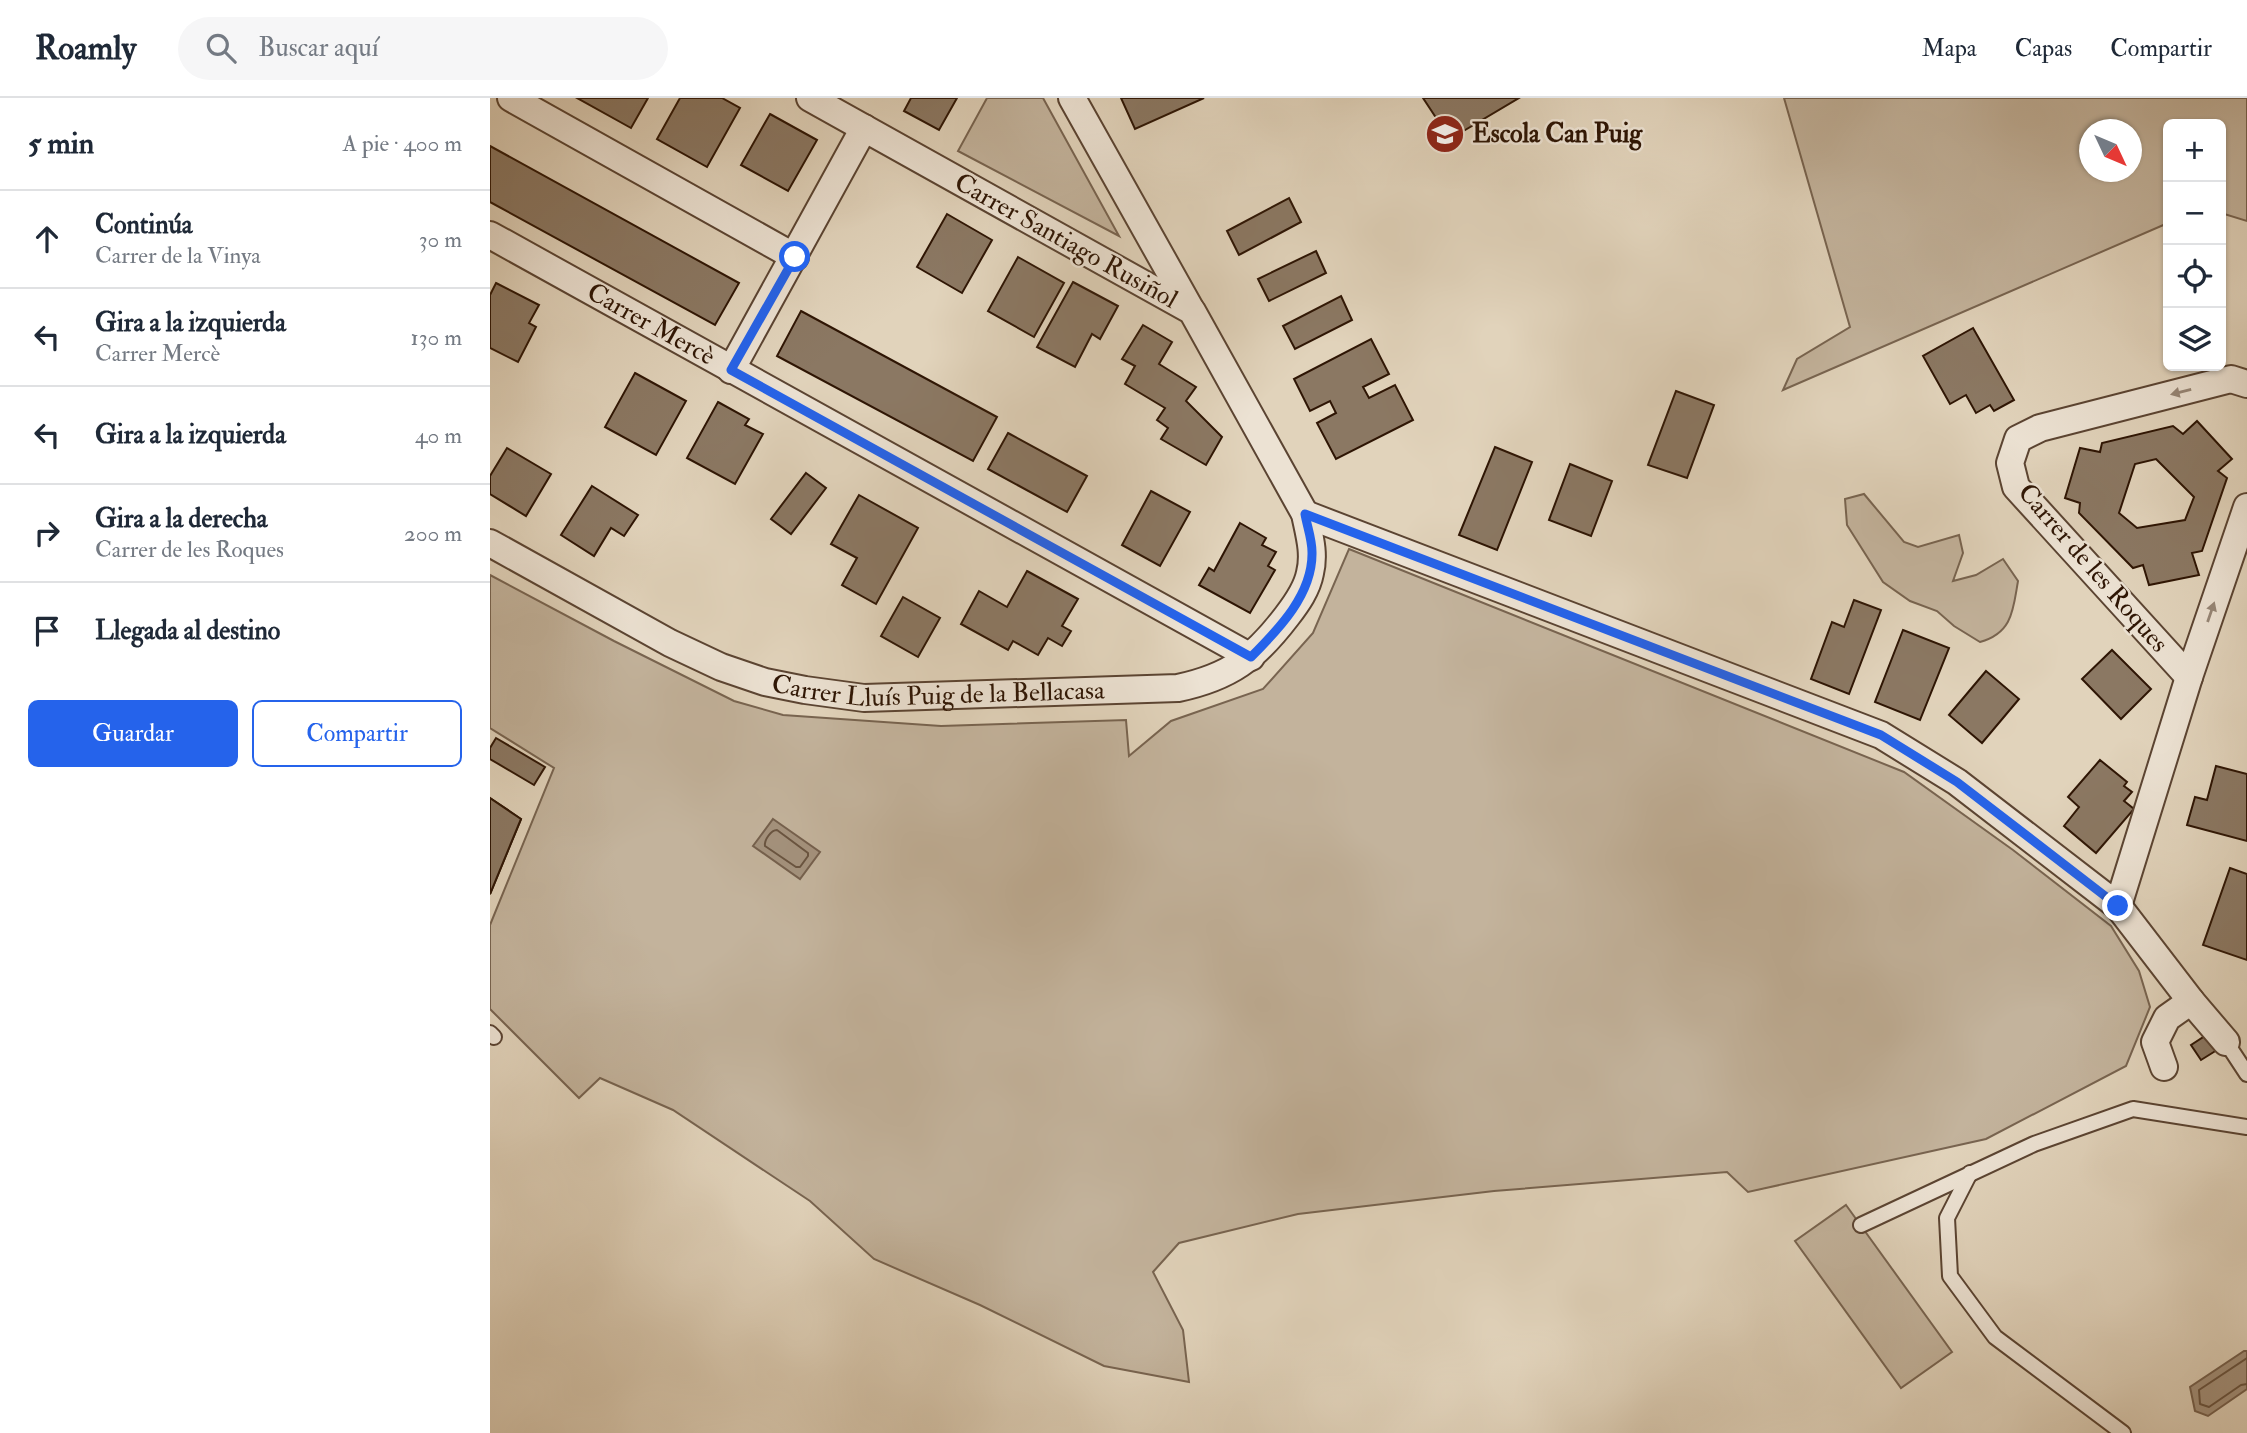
<!DOCTYPE html>
<html lang="es">
<head>
<meta charset="utf-8">
<style>
  :root { --surface:#fff; --page:#f6f6f7; --text:#1f2937; --muted:#747a83; --line:#e0e1e3; --accent:#2563eb }
  body { margin:0; font-family:"IM FELL Double Pica",serif; background:var(--page); color:var(--text) }
  .controls { position:absolute; right:21px; top:21px; display:grid; overflow:hidden; border-radius:10px; box-shadow:0 2px 5px #0004 }
  .controls button { width:63px; height:63px; display:grid; place-items:center; padding:0; border:0; border-bottom:2px solid var(--line); background:var(--surface); color:var(--text); font:35px sans-serif }
  .compass { position:absolute; left:1589px; top:21px; width:63px; height:63px; border-radius:50%; background:var(--surface); box-shadow:0 2px 5px #0004; rotate:134deg }
  .stop { position:absolute; width:21px; height:21px; margin:-16px; border:5px solid #2563eb; border-radius:50%; background:#fff }
  .stop.end { background:#2563eb; border-color:#fff; box-shadow:0 2px 7px #0008 }
  .list { margin:0; padding:0; list-style:none }
  h2 { display:flex; justify-content:space-between; align-items:center; height:91px; margin:0; padding:0 28px; font-size:30px }
  h2 small { font-size:23px; font-weight:400; color:var(--muted) }
  .list li { display:grid; grid-template-columns:46px 1fr auto; gap:21px; align-items:center; box-sizing:border-box; height:98px; padding:0 28px; border-top:2px solid var(--line) }
  .list b { display:block; font-size:26px; white-space:nowrap }
  .list p { margin:0; font-size:23px; white-space:nowrap; color:var(--muted) }
  .list em { font-size:23px; font-style:normal; color:var(--muted) }
  .actions { display:flex; gap:14px; padding:21px 28px }
  .actions a { flex:1; padding:16px 0; border:2px solid var(--accent); border-radius:10px; text-align:center; font-size:24px; color:var(--accent) }
  .actions .main { background:var(--accent); color:#fff }
  .icon { flex:none; width:38px; height:38px; fill:none; stroke:currentColor; stroke-width:2; stroke-linecap:round; stroke-linejoin:round }
  .map { position:relative; flex:none; width:1757px; height:1335px; overflow:hidden }
  header { display:flex; align-items:center; gap:42px; box-sizing:border-box; height:98px; padding:0 35px; background:var(--surface); border-bottom:2px solid var(--line) }
  header strong { font-size:33px }
  nav { display:flex; gap:38px; margin-inline-start:auto; font-size:24px }
  .search { width:490px; height:63px; background:var(--page); display:flex; align-items:center; gap:18px; box-sizing:border-box; padding:0 24px; border-radius:38px; color:var(--muted); font-size:26px }
  main { display:flex }
  aside { flex:1; background:var(--surface) }
  .map>svg:first-child { display:block }
  .green { fill:#c3b39c; stroke:#786450; stroke-width:2; fill-rule:evenodd }
  .water { fill:#a4927d; stroke:#75604d; stroke-width:2 }
  .lines { fill:none; stroke-linecap:round; stroke-linejoin:round }
  .shore { stroke:#695440; stroke-width:2 }
  .building { fill:#8b7863; stroke:#2e1504; stroke-width:2; fill-rule:evenodd }
  .service-casing { stroke:#5b4432; stroke-width:18 }
  .minor-casing { stroke:#5b4432; stroke-width:30 }
  .service { stroke:#ece2d3; stroke-width:14 }
  .minor { stroke:#ece2d3; stroke-width:26 }
  .oneway { fill:#968676 }
  .route { stroke:#2563eb; stroke-width:9 }
  .labels { text-anchor:middle; dominant-baseline:central; stroke-width:5; stroke-linejoin:round; paint-order:stroke }
  .poi-label { font-size:26px; font-weight:bold; fill:#2e1504; stroke:#ece2d3; text-anchor:start }
  .street-label { font-size:26px; fill:#2e1504; stroke:#ece2d3 }
</style>
</head>
<body>
<header>
<strong>Roamly</strong>
<div class="search"><svg class="icon" aria-label="search" viewBox="0 0 24 24"><circle cx="10" cy="10" r="6"/><path d="M15 15l6 6"/></svg>Buscar aquí</div>
<nav><a>Mapa</a><a>Capas</a><a>Compartir</a></nav>
</header>
<main>
<aside>
<h2>5 min<small>A pie · 400 m</small></h2>
<ul class="list">
<li><svg class="icon" aria-label="ahead" viewBox="0 0 24 24"><path d="M12 20V5M6 11l6-6 6 6"/></svg><div><b>Continúa</b><p>Carrer de la Vinya</p></div><em>30 m</em></li>
<li><svg class="icon" aria-label="left" viewBox="0 0 24 24"><path d="M17 20v-9H6M10 6l-5 5 5 5"/></svg><div><b>Gira a la izquierda</b><p>Carrer Mercè</p></div><em>130 m</em></li>
<li><svg class="icon" aria-label="left" viewBox="0 0 24 24"><path d="M17 20v-9H6M10 6l-5 5 5 5"/></svg><div><b>Gira a la izquierda</b></div><em>40 m</em></li>
<li><svg class="icon" aria-label="right" viewBox="0 0 24 24"><path d="M7 20v-9h11M14 6l5 5-5 5"/></svg><div><b>Gira a la derecha</b><p>Carrer de les Roques</p></div><em>200 m</em></li>
<li><svg class="icon" aria-label="arrive" viewBox="0 0 24 24"><path d="M6 21V4h12l-3 4 3 4H6"/></svg><div><b>Llegada al destino</b></div></li>
</ul>
<div class="actions"><a class="main">Guardar</a><a>Compartir</a></div>
</aside>
<div class="map">
<svg width="1757" height="1335" viewBox="0 0 1757 1335">
  <rect width="100%" height="100%" fill="#e1d3bb"/>
  <filter id="stains"><feTurbulence type="fractalNoise" baseFrequency=".00286" numOctaves="4"/><feColorMatrix values="0 0 0 0 .2 0 0 0 0 .09 0 0 0 0 .02 0 0 0 .5 -.17"/></filter>
  <radialGradient id="worn" r=".72"><stop offset=".6" stop-color="#630" stop-opacity="0"/><stop offset="1" stop-color="#630" stop-opacity=".3"/></radialGradient>
  <!-- green -->
  <g class="green">
    <path d="M497,0h56l76,138 -161,-85z"/>
    <path d="M1294,0h463v123l-26,-8v-89h-53v99l-385,167 14,-31 53,-32zM1600,32h42v42h-42z"/>
    <path d="M1374,396l40,48 14,5 41,-12 4,18 -10,28 23,-6 27,-16 15,22c-5,28 -5,52 -38,61l-26,-16 -17,-15 -27,-10 -27,-19 -36,-57 -2,-26z"/>
    <path d="M859,451l555,223 109,78 98,76 28,45 11,36 -24,59 -140,73 -238,53 -21,-20 -233,19 -196,23 -119,29 -26,29 30,58 6,52 -85,-16 -124,-61 -106,-46 -64,-58 -137,-91 -73,-32 -21,20 -89,-89v-84l64,-157 -64,-40v-153l124,66 120,60 49,14 158,11 185,-6 3,36 42,-35 92,-32 50,-56z"/>
    <path d="M1356,1107l106,147 -51,36 -106,-147z"/>
  </g>
  <!-- water -->
  <g class="water">
    <path d="M283,721l47,33 -20,27 -47,-33z"/>
    <path d="M1754,1253h3v38l-39,27 -13,-5 -5,-24z"/>
  </g>
  <g class="lines">
    <!-- shore -->
    <g class="shore">
      <path d="M287,732l31,23v3l-8,11h-4l-31,-21c-1,-6 6,-16 12,-16z"/>
      <path d="M1757,1260l-48,32 1,14 9,3 32,-22 6,-1"/>
    </g>
  </g>
  <!-- building -->
  <g class="building">
    <path d="M87,0h71l-17,30z"/>
    <path d="M190,0h42l18,10 -33,59 -50,-28z"/>
    <path d="M421,0h46l-18,32 -35,-19z"/>
    <path d="M631,0h83l-69,31z"/>
    <path d="M933,0h96l-69,41z"/>
    <path d="M280,16l47,26 -29,51 -47,-26z"/>
    <path d="M0,48l249,137 -24,42 -225,-123z"/>
    <path d="M799,100l12,24 -62,33 -12,-24z"/>
    <path d="M457,116l45,26 -30,53 -45,-26z"/>
    <path d="M826,153l10,22 -57,28 -11,-22z"/>
    <path d="M528,159l46,26 -30,54 -46,-26z"/>
    <path d="M583,184l45,24 -18,33 -8,-5 -17,33 -38,-20z"/>
    <path d="M6,185l43,22 -10,18 7,4 -18,35 -28,-14v-53z"/>
    <path d="M851,198l11,24 -57,29 -12,-23z"/>
    <path d="M311,213l196,106 -24,44 -196,-105z"/>
    <path d="M653,227l29,17 -13,22 37,23 -10,14 36,36 -16,28 -45,-26 7,-11 -11,-8 8,-12 -40,-24 10,-18 -13,-7z"/>
    <path d="M1483,230l41,72 -20,11 -4,-6 -14,8 -10,-18 -16,9 -27,-48z"/>
    <path d="M881,241l18,35 -26,13 6,11 26,-13 18,35 -77,39 -19,-36 19,-10 -6,-12 -20,10 -16,-32z"/>
    <path d="M145,275l51,28 -30,54 -51,-28z"/>
    <path d="M1186,293l38,14 -27,73 -39,-13z"/>
    <path d="M228,304l31,17 -4,6 18,9 -28,50 -48,-26z"/>
    <path d="M1707,323l35,38 -14,12 9,7 -25,73 -10,2 7,22 -50,10 -6,-20 -10,3 -54,-55 1,-10 -15,-5 15,-50 20,4 2,-9 71,-17 10,8zM1666,361l38,38 -9,23 -48,8 -18,-15 16,-49z"/>
    <path d="M518,335l79,43 -20,36 -79,-43z"/>
    <path d="M1005,349l37,15 -35,88 -38,-15z"/>
    <path d="M17,350l44,26 -25,42 -36,-22v-18z"/>
    <path d="M1080,366l42,17 -21,55 -42,-16z"/>
    <path d="M316,375l20,15 -35,46 -20,-15z"/>
    <path d="M102,388l46,29 -14,21 -13,-8 -17,28 -33,-21z"/>
    <path d="M661,393l39,21 -30,54 -38,-21z"/>
    <path d="M369,397l59,33 -42,76 -34,-19 15,-27 -26,-14z"/>
    <path d="M750,425l26,15 -4,7 14,7 -8,14 7,4 -25,43 -51,-28 10,-17 5,3z"/>
    <path d="M537,473l51,28 -16,27 9,5 -9,15 -14,-8 -10,17 -25,-14 -5,9 -47,-26 18,-33 28,16z"/>
    <path d="M413,499l37,21 -22,39 -37,-21z"/>
    <path d="M1364,502l27,10 -32,84 -38,-15 21,-57 12,5z"/>
    <path d="M1413,532l46,18 -29,72 -45,-18z"/>
    <path d="M1622,552l39,39 -30,30 -39,-40z"/>
    <path d="M1496,573l33,28 -37,44 -33,-28z"/>
    <path d="M6,640l49,29 -11,18 -44,-26v-11z"/>
    <path d="M1610,662l27,22 -3,4 8,6 -8,9 10,8 -38,44 -32,-27 15,-19 -11,-10z"/>
    <path d="M1726,668l31,8v67l-60,-16 8,-28 12,3z"/>
    <path d="M0,700l31,21 -31,75z"/>
    <path d="M0,700l31,21 -31,75z"/>
    <path d="M1740,770l17,6v86l-44,-15z"/>
    <path d="M1718,936l9,16 -16,10 -10,-15z"/>
  </g>
  <g class="lines">
    <!-- service casing -->
    <g class="service-casing">
      <g id="service">
        <path d="M0,935l4,4"/>
        <path d="M1736,944l21,32"/>
        <path d="M1480,1075l-23,45 3,58 45,61 128,96"/>
        <path d="M1371,1127l173,-81 99,-35 114,18"/>
      </g>
    </g>
    <!-- minor casing -->
    <g class="minor-casing">
      <g id="minor">
        <path d="M21,0l284,159"/>
        <path d="M582,0l119,212"/>
        <path id="s1" d="M0,137l761,422"/>
        <path d="M241,272l133,-242"/>
        <path d="M815,416l576,221 76,47 161,124 71,-229 58,-170"/>
        <path id="s2" d="M0,445l180,100 51,24 44,15 40,8 59,8 314,-10c52,-11 77,-30 109,-72 10,-13 20,-27 23,-43 5,-20 -1,-39 -5,-59l-113,-203 -382,-213"/>
        <path d="M1699,579l-173,-190 -6,-24 8,-24 22,-11 191,-49 16,5"/>
        <path d="M1628,808l73,95 35,41"/>
        <path d="M1674,969l-9,-25 12,-24 24,-17"/>
      </g>
    </g>
    <!-- service -->
    <use href="#service" class="service"/>
    <!-- minor -->
    <use href="#minor" class="minor"/>
  </g>
  <!-- one-way arrows -->
  <defs><path id="oneway-solid" d="M-6-.8H1V-3.2L6.5 0L1 3.2V.8H-6Z" transform="scale(1.75)"/></defs>
  <g class="oneway">
    <use href="#oneway-solid" transform="translate(1691 294) rotate(166)"/>
    <use href="#oneway-solid" transform="translate(1721 514) rotate(-71)"/>
  </g>
  <g class="lines">
    <!-- route -->
    <path class="route" d="M305,159l-64,113 520,287c28,-28 62,-63 61,-105 0,-13 -5,-26 -7,-38l576,221 76,47 161,124"/>
  </g>
  <!-- icons -->
  <defs>
    <g id="school-disc" transform="scale(2.0125)"><circle r="9.5" fill="#8f2418" stroke="#ece2d3"/><path d="M0-5L7-2L0 1L-7-2ZM-4 1L0 2.5L4 1V4Q0 6-4 4Z" fill="#fff"/></g>
  </defs>
  <g fill-rule="evenodd">
    <use href="#school-disc" x="955" y="36"/>
  </g>
  <g class="labels">
    <!-- poi labels -->
    <g class="poi-label">
      <text x="982" y="36">Escola Can Puig</text>
    </g>
    <!-- street labels -->
    <g class="street-label">
      <text transform="translate(576 143) rotate(29)">Carrer Santiago Rusiñol</text>
      <text stroke="none"><textPath href="#s1" startOffset="184">Carrer Mercè</textPath></text>
      <text transform="translate(1603 470) rotate(49)">Carrer de les Roques</text>
      <text stroke="none"><textPath href="#s2" startOffset="483">Carrer Lluís Puig de la Bellacasa</textPath></text>
    </g>
  </g>
  <rect width="100%" height="100%" filter="url(#stains)"/>
  <rect width="100%" height="100%" fill="url(#worn)"/>
</svg>
<div class="controls">
<button>+</button>
<button>−</button>
<button><svg class="icon" aria-label="locate" viewBox="0 0 24 24"><circle cx="12" cy="12" r="6"/><path d="M12 2v4M12 18v4M2 12h4M18 12h4"/></svg></button>
<button><svg class="icon" aria-label="layers" viewBox="0 0 24 24"><path d="M12 4l9 5-9 5-9-5zM3 14l9 5 9-5"/></svg></button>
</div>
<svg class="compass" viewBox="-18 -18 36 36"><path d="M0-13l5 13h-10z" fill="#e53935"/><path d="M0 13l5-13h-10z" fill="#747a83"/></svg>
<div class="stop" style="left:305px;top:159px"></div>
<div class="stop end" style="left:1628px;top:808px"></div>
</div>
</main>
</body>
</html>
